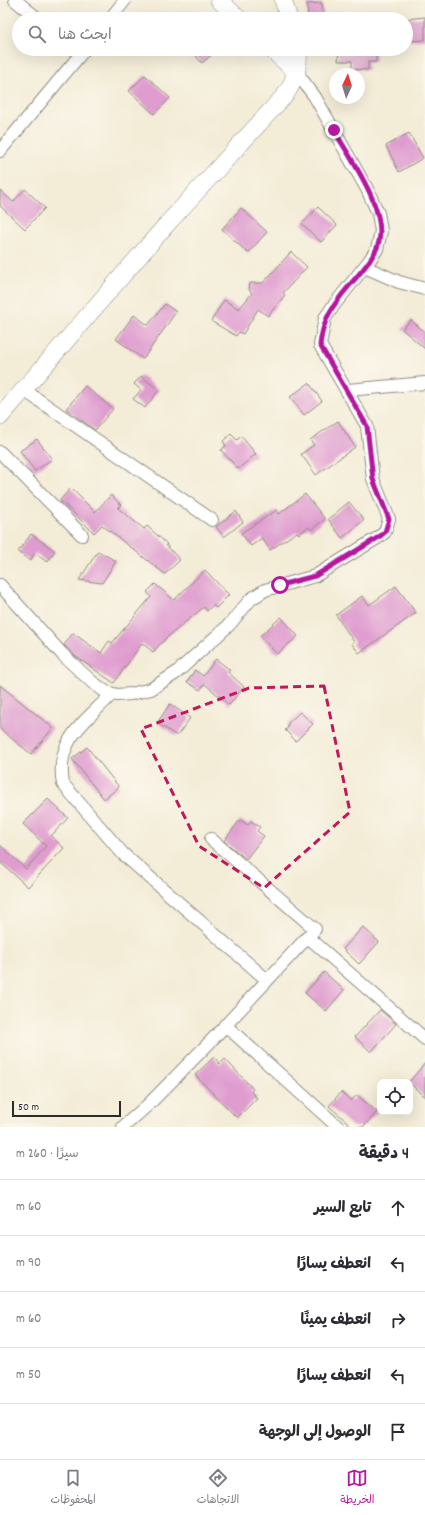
<!DOCTYPE html>
<html lang="ar">
<head>
<meta charset="utf-8">
<style>
  :root { --surface:#fff; --page:#f2f2f3; --text:#2b2b33; --muted:#7c7c81; --line:#e1e1e2; --accent:#b5179e }
  body { margin:0; font-family:Dekko,"Playpen Sans Arabic",sans-serif; background:var(--page); color:var(--text); direction:rtl }
  .controls { position:absolute; right:12px; bottom:12px; display:grid; overflow:hidden; border-radius:8px; box-shadow:0 4px 16px #0002 }
  .controls button { width:36px; height:36px; display:grid; place-items:center; padding:0; border:0; border-bottom:1px solid var(--line); background:var(--surface); color:var(--text); font:20px sans-serif }
  .compass { position:absolute; left:329px; top:68px; width:36px; height:36px; border-radius:50%; background:var(--surface); box-shadow:0 4px 16px #0002; rotate:4deg }
  .scale { position:absolute; left:12px; bottom:10px; width:109px; box-sizing:border-box; padding-left:4px; border:2px solid #2b2b2b; border-top:0; font-size:11px; line-height:14px; white-space:nowrap; color:#2b2b2b; -webkit-text-stroke:3px #fbf7ec; paint-order:stroke }
  .stop { position:absolute; width:12px; height:12px; margin:-9px; border:3px solid #b5179e; border-radius:50%; background:#fff }
  .stop.end { background:#b5179e; border-color:#fff; box-shadow:0 1px 4px #0008 }
  .list { margin:0; padding:0; list-style:none }
  h2 { display:flex; justify-content:space-between; align-items:center; height:52px; margin:0; padding:0 16px; font-size:17px }
  h2 small { font-size:13px; font-weight:400; color:var(--muted) }
  .list li { display:grid; grid-template-columns:26px 1fr auto; gap:12px; align-items:center; box-sizing:border-box; height:56px; padding:0 16px; border-top:1px solid var(--line) }
  .list b { display:block; font-size:15px; white-space:nowrap }
  .list em { font-size:13px; font-style:normal; color:var(--muted) }
  .icon { flex:none; width:22px; height:22px; fill:none; stroke:currentColor; stroke-width:2; stroke-linecap:round; stroke-linejoin:round }
  .map { position:relative; flex:none; width:425px; height:1127px; overflow:hidden; direction:ltr }
  .search { position:absolute; background:var(--surface); box-shadow:0 4px 16px #0002; left:12px; right:12px; top:12px; height:44px; display:flex; align-items:center; gap:10px; box-sizing:border-box; padding:0 14px; border-radius:22px; color:var(--muted); font-size:15px }
  .sheet { height:332px; background:var(--surface) }
  nav { display:flex; justify-content:space-around; align-items:center; box-sizing:border-box; height:56px; border-top:1px solid var(--line); background:var(--surface); font-size:11px; color:var(--muted) }
  nav a { display:grid; justify-items:center; gap:2px }
  nav .on { color:var(--accent) }
  .map>svg:first-child { display:block }
  .building { fill:#df9ccf }
  .lines { fill:none; stroke-linecap:round; stroke-linejoin:round }
  .street-casing { stroke:#8f8c81; stroke-width:14 }
  .secondary-casing { stroke:#8f8c81; stroke-width:18 }
  .street { stroke:#fff; stroke-width:12 }
  .secondary { stroke:#fff; stroke-width:17 }
  .route { stroke:#b5179e; stroke-width:5 }
  .marked { fill:none; stroke:#c2185b; stroke-width:3; stroke-dasharray:8 5; stroke-linejoin:round }
</style>
</head>
<body>
<div class="map">
<svg width="425" height="1127" viewBox="0 0 425 1127">
  <rect width="100%" height="100%" fill="#fbf7ec"/>
  <filter id="ink" filterUnits="userSpaceOnUse"><feTurbulence type="fractalNoise" baseFrequency=".025" numOctaves="2"/><feDisplacementMap in="SourceGraphic" scale="8" xChannelSelector="R" yChannelSelector="G"/><feConvolveMatrix kernelMatrix="1 2 1 2 8 2 1 2 1" color-interpolation-filters="sRGB"/></filter>
  <filter id="wash" filterUnits="userSpaceOnUse"><feTurbulence type="fractalNoise" baseFrequency=".012" numOctaves="4" result="noise"/><feDisplacementMap in="SourceGraphic" scale="16" xChannelSelector="R" yChannelSelector="G"/><feGaussianBlur stdDeviation="0.9" result="paint"/><feColorMatrix in="noise" values="0 0 0 0 0 0 0 0 0 0 0 0 0 0 0 0 0 1.4 0 .05"/><feComposite in="paint" operator="in"/></filter>
  <g filter="url(#wash)">
    <rect width="100%" height="100%" fill="#f3ecd7"/>
    <g id="blocks">
      <!-- building -->
      <g class="building">
        <path d="M322,3l2,16h-16l-1,-15z"/>
        <path d="M425,17v23l-19,1v-22z"/>
        <path d="M190,49h28l-16,14z"/>
        <path d="M339,49h37v13h-8v8l-16,-1v-8h-14z"/>
        <path d="M145,75l25,23 -16,16 -25,-23z"/>
        <path d="M409,133l14,25 -24,14 -13,-26z"/>
        <path d="M25,189l20,19 -20,21 -25,-23v-16l13,12z"/>
        <path d="M318,207l19,18 -16,17 -19,-18z"/>
        <path d="M241,208l26,24 -19,21 -26,-24z"/>
        <path d="M291,252l16,15 -24,26 2,2 -17,21 -10,-7 -15,25 -4,-2 -3,4 -25,-15 13,-21 15,9 13,-16 -3,-3 1,-7h13z"/>
        <path d="M165,304l11,8 -33,47 -27,-20 18,-24 14,10z"/>
        <path d="M411,320l14,12v17l-23,-20z"/>
        <path d="M141,376l18,14 -14,18 -12,-9 8,-9 -7,-6z"/>
        <path d="M309,383l13,18 -18,14 -14,-18z"/>
        <path d="M85,386l28,23 -18,21 -29,-21z"/>
        <path d="M338,421l17,26 -39,28 -15,-21 13,-9 -4,-5z"/>
        <path d="M231,434l6,6 4,-4 15,18 -18,15 -17,-19 5,-4 -3,-5z"/>
        <path d="M37,439l15,20 -17,12 -15,-20z"/>
        <path d="M71,488l24,24 16,-17 10,10 -3,3 26,21 3,-3 20,18 -1,1 14,15 -15,14 -63,-49 -8,8 -34,-33z"/>
        <path d="M305,494l20,25 -14,11 -2,-3 -10,7 -2,-2 -27,18 -8,-12 -11,8 -10,-13 36,-23 2,4z"/>
        <path d="M349,502l15,18 -22,18 -14,-19z"/>
        <path d="M236,511l7,11 -19,15 -8,-10z"/>
        <path d="M31,534l24,17 -8,11 -12,-9 -5,8 -12,-9z"/>
        <path d="M98,551l18,10 -14,22 -23,-3z"/>
        <path d="M205,570l24,25 -13,13 -3,-3 -6,6 -3,-4 -39,32 -12,13 -11,-9 -28,40 -39,-27 -11,-11 9,-12 28,20 8,-12 3,2 39,-46 -4,-5 8,-8 19,16z"/>
        <path d="M396,586l20,27 -57,40 -7,-9 2,-2 -18,-27 26,-19 7,9z"/>
        <path d="M281,617l17,19 -21,18 -17,-18z"/>
        <path d="M216,659l14,11 -2,2 16,15 -15,18 -24,-21 -5,6 -13,-8 8,-12 8,6z"/>
        <path d="M0,685l53,43 -22,26 -31,-25z"/>
        <path d="M170,704l20,14 -13,18 -20,-13z"/>
        <path d="M300,712l13,12 -17,17 -11,-11 3,-2v-5z"/>
        <path d="M87,747l32,40 -15,12 -32,-40z"/>
        <path d="M48,799l20,19 -17,18 13,12 -36,39 -28,-25v-17l26,24 20,-23 -23,-22z"/>
        <path d="M240,820l8,5 3,-4 9,6 -3,4 7,5 -18,23 -22,-18z"/>
        <path d="M363,927l16,15 -20,22 -16,-15z"/>
        <path d="M324,972l20,18 -18,21 -21,-18z"/>
        <path d="M380,1010l16,14 -25,28 -16,-15z"/>
        <path d="M214,1057l6,7 5,-5 28,30 -2,3 6,6 -20,20 -42,-43z"/>
        <path d="M425,1063v35l-16,-16z"/>
        <path d="M341,1092l10,9 6,-6 20,17 -14,15h-10l-24,-21z"/>
      </g>
    </g>
  </g>
  <g filter="url(#ink)">
    <use href="#blocks" fill-opacity="0" stroke="#8f8c81" stroke-width="1"/>
    <g class="lines">
      <!-- street casing -->
      <g class="street-casing">
        <g id="street">
          <path d="M15,0l23,19"/>
          <path d="M110,19l15,-19"/>
          <path d="M0,151l85,-102"/>
          <path d="M365,267l34,15 26,7"/>
          <path d="M24,390l188,130"/>
          <path d="M348,390l77,-7"/>
          <path d="M0,452l82,83"/>
          <path d="M0,585l62,69 30,28 14,10 11,3 14,-1 20,-5 25,-16 53,-48 22,-26 14,-9 50,-14 64,-39 6,-5 4,-13 -16,-40 -6,-53 -47,-81 5,-27 9,-13 35,-44 8,-12 4,-18 -3,-18 -11,-24 -52,-92 -18,-24"/>
          <path d="M112,694c-28,29 -57,46 -49,90l60,70 144,126"/>
          <path d="M308,937l117,102"/>
          <path d="M225,1025l113,102"/>
          <path d="M123,1127l26,-23 60,-61 106,-114 -104,-90"/>
        </g>
      </g>
      <!-- secondary casing -->
      <g class="secondary-casing">
        <g id="secondary">
          <path d="M219,0l20,19"/>
          <path d="M283,0l6,19"/>
          <path d="M271,49l26,24"/>
          <path d="M0,417l167,-193 118,-129c10,-14 15,-28 13,-46"/>
        </g>
      </g>
      <!-- street -->
      <use href="#street" class="street"/>
      <!-- secondary -->
      <use href="#secondary" class="secondary"/>
    </g>
  </g>
  <g class="lines" filter="url(#ink)">
    <!-- route -->
    <path class="route" d="M280,585l35,-9 64,-39 6,-5 4,-13 -16,-40 -6,-53 -47,-81c3,-26 12,-39 29,-59 9,-11 21,-23 27,-36 17,-34 -25,-90 -42,-120"/>
  </g>
  <!-- marked area -->
  <path class="marked" d="M324,686l26,126 -86,76 -65,-42 -58,-117 108,-41z"/>
</svg>
<div class="controls">
<button><svg class="icon" aria-label="locate" viewBox="0 0 24 24"><circle cx="12" cy="12" r="6"/><path d="M12 2v4M12 18v4M2 12h4M18 12h4"/></svg></button>
</div>
<svg class="compass" viewBox="-18 -18 36 36"><path d="M0-13l5 13h-10z" fill="#e53935"/><path d="M0 13l5-13h-10z" fill="#7c7c81"/></svg>
<div class="scale">50 m</div>
<div class="stop" style="left:280px;top:585px"></div>
<div class="stop end" style="left:334px;top:130px"></div>
<div class="search"><svg class="icon" aria-label="search" viewBox="0 0 24 24"><circle cx="10" cy="10" r="6"/><path d="M15 15l6 6"/></svg>ابحث هنا</div>
</div>
<section class="sheet">
<h2>4 دقيقة<small>سيرًا · 260 m</small></h2>
<ul class="list">
<li><svg class="icon" aria-label="ahead" viewBox="0 0 24 24"><path d="M12 20V5M6 11l6-6 6 6"/></svg><div><b>تابع السير</b></div><em>60 m</em></li>
<li><svg class="icon" aria-label="left" viewBox="0 0 24 24"><path d="M17 20v-9H6M10 6l-5 5 5 5"/></svg><div><b>انعطف يسارًا</b></div><em>90 m</em></li>
<li><svg class="icon" aria-label="right" viewBox="0 0 24 24"><path d="M7 20v-9h11M14 6l5 5-5 5"/></svg><div><b>انعطف يمينًا</b></div><em>60 m</em></li>
<li><svg class="icon" aria-label="left" viewBox="0 0 24 24"><path d="M17 20v-9H6M10 6l-5 5 5 5"/></svg><div><b>انعطف يسارًا</b></div><em>50 m</em></li>
<li><svg class="icon" aria-label="arrive" viewBox="0 0 24 24"><path d="M6 21V4h12l-3 4 3 4H6"/></svg><div><b>الوصول إلى الوجهة</b></div></li>
</ul>
</section>
<nav>
<a class="on"><svg class="icon" aria-label="map" viewBox="0 0 24 24"><path d="M3 6l6-2 6 2 6-2v14l-6 2-6-2-6 2zM9 4v14M15 6v14"/></svg>الخريطة</a>
<a><svg class="icon" aria-label="directions" viewBox="0 0 24 24"><path d="M12 3l9 9-9 9-9-9zM9 14v-3h6M13 9l2 2-2 2"/></svg>الاتجاهات</a>
<a><svg class="icon" aria-label="saved" viewBox="0 0 24 24"><path d="M7 4h10v16l-5-4-5 4z"/></svg>المحفوظات</a>
</nav>
</body>
</html>
